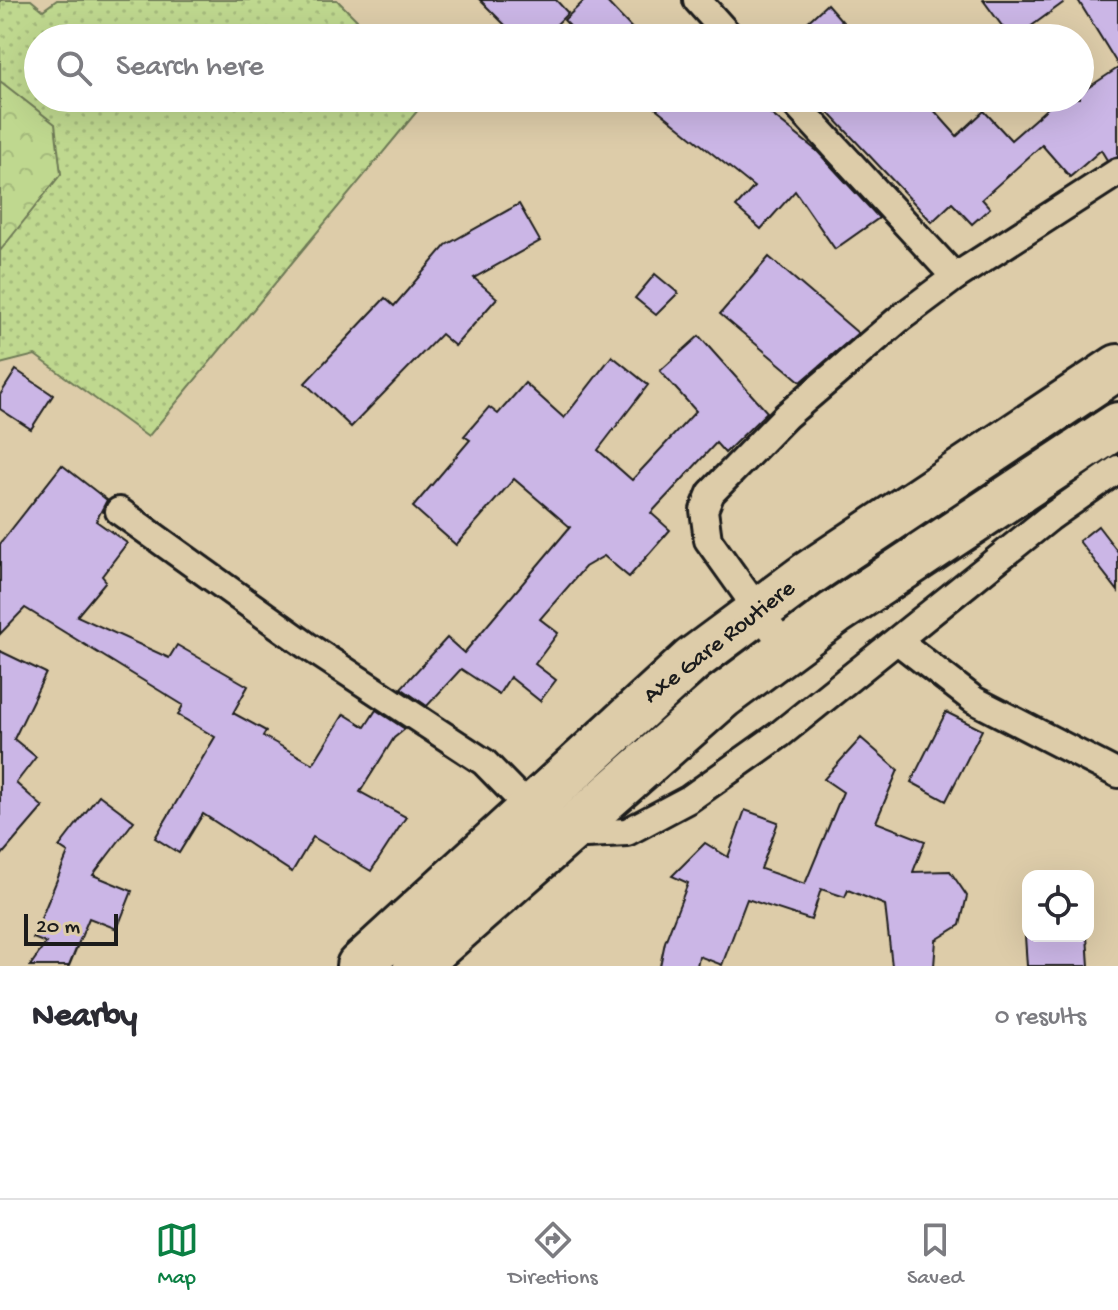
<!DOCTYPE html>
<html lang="en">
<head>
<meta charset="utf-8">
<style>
  :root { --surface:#fff; --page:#f7f7f7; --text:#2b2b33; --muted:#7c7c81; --line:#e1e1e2; --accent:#0b8043 }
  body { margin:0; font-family:"Gochi Hand",sans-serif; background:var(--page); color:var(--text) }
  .controls { position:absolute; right:24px; bottom:24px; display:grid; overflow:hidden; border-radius:16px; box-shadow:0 8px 32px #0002 }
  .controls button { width:72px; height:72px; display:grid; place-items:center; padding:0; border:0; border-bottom:2px solid var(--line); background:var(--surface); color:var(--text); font:40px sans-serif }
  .scale { position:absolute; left:24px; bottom:20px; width:94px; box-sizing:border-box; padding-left:8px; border:4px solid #1c1c1c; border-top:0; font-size:22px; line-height:28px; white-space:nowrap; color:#1c1c1c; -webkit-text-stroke:6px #ddcca9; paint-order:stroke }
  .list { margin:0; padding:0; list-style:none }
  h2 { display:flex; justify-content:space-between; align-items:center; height:104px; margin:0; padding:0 32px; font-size:34px }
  h2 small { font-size:26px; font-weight:400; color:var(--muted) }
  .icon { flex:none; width:44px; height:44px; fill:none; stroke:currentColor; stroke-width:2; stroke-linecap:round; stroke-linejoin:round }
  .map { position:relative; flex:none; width:1118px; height:966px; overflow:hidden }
  .search { position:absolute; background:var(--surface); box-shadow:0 8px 32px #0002; left:24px; right:24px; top:24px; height:88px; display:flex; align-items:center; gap:20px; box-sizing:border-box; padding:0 28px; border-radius:44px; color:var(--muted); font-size:30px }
  .sheet { height:232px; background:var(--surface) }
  nav { display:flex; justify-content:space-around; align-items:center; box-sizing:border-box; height:112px; border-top:2px solid var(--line); background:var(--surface); font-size:22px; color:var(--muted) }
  nav a { display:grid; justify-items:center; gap:4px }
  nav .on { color:var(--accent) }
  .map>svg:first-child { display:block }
  .grass { fill:url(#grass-dots); stroke:#6e7a56; stroke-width:2 }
  .forest { fill:url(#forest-crowns); stroke:#6e7a56; stroke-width:2 }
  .building { fill:#cbb6e6; stroke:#1c1c1c; stroke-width:2 }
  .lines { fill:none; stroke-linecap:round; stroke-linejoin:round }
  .minor-casing { stroke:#1c1c1c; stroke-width:32 }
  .trunk-casing { stroke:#1c1c1c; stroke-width:50 }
  .minor { stroke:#ddcca9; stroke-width:26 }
  .trunk { stroke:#ddcca9; stroke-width:44 }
  .labels { text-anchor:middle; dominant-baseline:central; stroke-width:8; stroke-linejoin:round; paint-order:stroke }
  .street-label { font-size:24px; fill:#1c1c1c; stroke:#ddcca9 }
</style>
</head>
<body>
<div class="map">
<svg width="1118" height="966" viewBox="0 0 1118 966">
  <defs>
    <pattern id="grass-dots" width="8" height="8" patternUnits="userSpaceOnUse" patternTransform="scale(2)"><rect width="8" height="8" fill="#bfd88f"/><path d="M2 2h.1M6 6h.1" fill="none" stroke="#a4b97b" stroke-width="1.8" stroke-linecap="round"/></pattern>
    <pattern id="forest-crowns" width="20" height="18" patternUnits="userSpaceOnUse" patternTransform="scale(2)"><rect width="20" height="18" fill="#bfd88f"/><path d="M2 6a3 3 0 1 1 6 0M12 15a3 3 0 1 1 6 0" fill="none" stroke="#a4b97b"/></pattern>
  </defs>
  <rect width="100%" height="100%" fill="#ddcca9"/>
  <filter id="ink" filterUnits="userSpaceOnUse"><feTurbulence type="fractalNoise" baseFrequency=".0125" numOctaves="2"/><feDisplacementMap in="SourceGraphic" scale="16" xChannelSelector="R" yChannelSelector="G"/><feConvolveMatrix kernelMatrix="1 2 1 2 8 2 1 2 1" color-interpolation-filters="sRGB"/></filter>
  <g filter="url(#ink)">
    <!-- grass -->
    <path class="grass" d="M0,0h31l12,10 14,-10h280l38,38h-337v60h390l-280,339 -113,-82 -35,9z"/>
    <!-- forest -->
    <path class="forest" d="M0,81l55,43 6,50 -61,77z"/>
    <!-- building -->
    <g class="building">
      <path d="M480,0h76l12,13 -25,25h-25z"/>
      <path d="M585,0h20l36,38h-60l-17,-18z"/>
      <path d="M983,0h84l-52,38h-4z"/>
      <path d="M1078,0h40v65z"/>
      <path d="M827,4l30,34h-67z"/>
      <path d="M1118,68v88l-11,4 -6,-10 -31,27 -28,-32 -60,54 8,9 -18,16 -20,-21 -20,19 -117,-124h82l13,14 14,-13 33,37 27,-25 27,29 48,-42h21v-11l3,4z"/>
      <path d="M643,98h108l66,53 62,67 -44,31 -40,-58 -34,38 -25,-22 18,-20z"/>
      <path d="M519,204l21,37 -66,37 23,20 -42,48 -14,-12 -90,93 -46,-44 80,-85 9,8 52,-61z"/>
      <path d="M769,257l89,76 -57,49 -81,-68z"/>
      <path d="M655,274l23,19 -22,22 -21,-17z"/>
      <path d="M699,336l68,76 -42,41 -9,-10 -65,70 19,17 -41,47 -25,-21 -19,11 -45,52 18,14 -23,31 21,16 -16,21 -30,-24 -11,17 -38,-25 -34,37 -26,-18 46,-50 17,15 106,-126 -56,-48 -58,66 -43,-38 57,-67 -6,-4 25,-29 9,7 27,-31 39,35 48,-62 36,29 -50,65 34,30 64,-69 -36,-40z"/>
      <path d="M16,370l37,25 -22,34 -31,-20v-14z"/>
      <path d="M62,465l45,35 -11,21 31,22 -25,33 4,5 -29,35 92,42 8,-13 71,41 -15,27 33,18 -3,5 50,28 31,-50 21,13 11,-17 29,19 -11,9 -34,54 46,25 -35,54 -58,-34 -21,35 -89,-58 -24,39 -24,-15 60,-101 -37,-22 5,-10 -158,-97 -25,26v-90z"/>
      <path d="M1098,526l20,26v39l-39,-50z"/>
      <path d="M0,651l46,22 -32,66 22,18 -20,26 27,24 -43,50z"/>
      <path d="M946,712l36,18 -36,71 -35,-19z"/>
      <path d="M861,738l37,32 -22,52 49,19 -12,31 37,-1 17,25 -7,29 -24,15 -2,26h-42l-7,-61 -37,-15 -3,7 -24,-8 -10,31 -64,-21 -25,66 -23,-9 -2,10h-37l5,-24 23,-59 -16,-7 33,-33 23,14 17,-47 33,12 -17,47 44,15 38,-92 -19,-13z"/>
      <path d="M99,795l35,26 -41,54 39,16 -15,38 -28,-11 -20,48h-39l16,-23 -13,-5 35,-85 -9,-6z"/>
      <path d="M1025,936h62l2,30h-62z"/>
    </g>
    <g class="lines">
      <!-- minor casing -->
      <g class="minor-casing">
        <g id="minor">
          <path d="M697,0l34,38"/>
          <path d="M790,98l165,179"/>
          <path d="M119,511l187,134 178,117 46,47"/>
          <path d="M898,641l76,59 144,74"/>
          <path d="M786,649l-78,-109 -4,-30 7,-17 75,-77 113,-97 56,-42 163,-105"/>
          <path d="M565,835l62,-3 62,-33 90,-64 270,-217 69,-49"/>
        </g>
      </g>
      <!-- trunk casing -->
      <g class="trunk-casing">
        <g id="trunk">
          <path d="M359,966l333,-306 116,-86 310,-207"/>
          <path d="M416,966l307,-270 112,-83 283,-188"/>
        </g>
      </g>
      <!-- minor -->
      <use href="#minor" class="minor"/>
      <!-- trunk -->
      <use href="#trunk" class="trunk"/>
    </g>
  </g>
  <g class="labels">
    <!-- street labels -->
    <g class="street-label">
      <text transform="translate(720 643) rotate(-38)">Axe Gare Routiere</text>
    </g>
  </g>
</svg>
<div class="controls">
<button><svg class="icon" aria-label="locate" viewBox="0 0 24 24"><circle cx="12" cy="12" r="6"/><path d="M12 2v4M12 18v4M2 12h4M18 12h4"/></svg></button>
</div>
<div class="scale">20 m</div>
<div class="search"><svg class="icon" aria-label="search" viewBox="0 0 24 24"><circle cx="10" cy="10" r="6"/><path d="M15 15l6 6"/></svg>Search here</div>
</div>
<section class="sheet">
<h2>Nearby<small>0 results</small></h2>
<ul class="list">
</ul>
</section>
<nav>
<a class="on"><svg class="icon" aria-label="map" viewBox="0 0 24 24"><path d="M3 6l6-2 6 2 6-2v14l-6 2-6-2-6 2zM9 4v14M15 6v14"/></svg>Map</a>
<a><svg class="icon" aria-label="directions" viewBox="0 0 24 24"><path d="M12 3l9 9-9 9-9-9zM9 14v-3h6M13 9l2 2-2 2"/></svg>Directions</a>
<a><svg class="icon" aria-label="saved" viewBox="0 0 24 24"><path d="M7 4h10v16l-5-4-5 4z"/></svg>Saved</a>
</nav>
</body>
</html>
